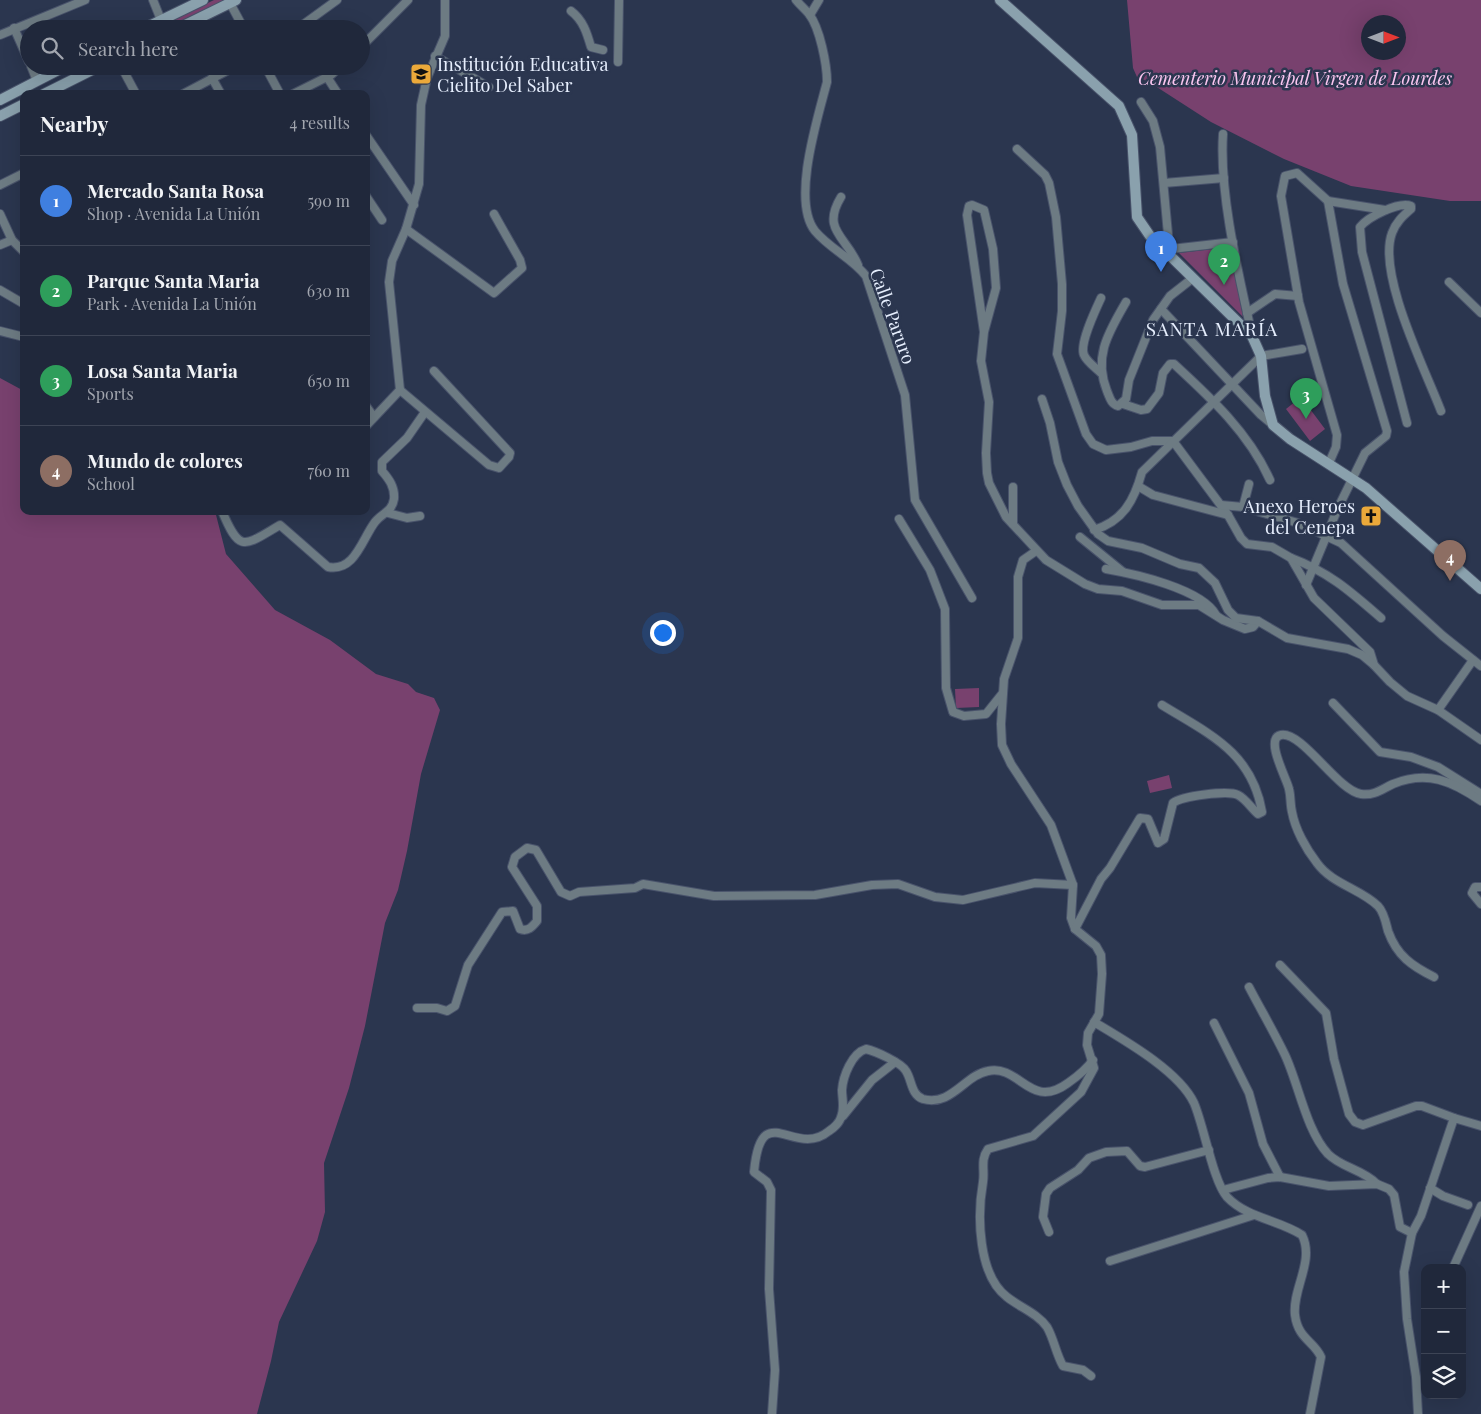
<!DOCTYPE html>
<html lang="en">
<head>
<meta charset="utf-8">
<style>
  :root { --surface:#20283b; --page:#283042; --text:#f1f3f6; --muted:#a2a6af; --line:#3d4455; --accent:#8bbbb9 }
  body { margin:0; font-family:"Playfair Display",serif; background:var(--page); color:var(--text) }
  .controls { position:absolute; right:15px; bottom:15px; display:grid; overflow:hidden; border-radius:10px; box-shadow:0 5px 20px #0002 }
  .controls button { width:45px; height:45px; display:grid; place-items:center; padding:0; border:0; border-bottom:1px solid var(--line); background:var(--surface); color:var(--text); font:25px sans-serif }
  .compass { position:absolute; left:1361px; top:15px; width:45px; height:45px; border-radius:50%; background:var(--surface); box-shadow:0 5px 20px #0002; rotate:90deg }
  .you { position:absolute; left:662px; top:632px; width:18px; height:18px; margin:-12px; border:4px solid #fff; border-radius:50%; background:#1a73e8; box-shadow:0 0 0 8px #1a73e833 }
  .badge { display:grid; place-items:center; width:32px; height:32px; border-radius:50%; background:var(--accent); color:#fff; font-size:16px; font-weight:700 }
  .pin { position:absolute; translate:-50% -41px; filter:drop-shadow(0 1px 2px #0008) }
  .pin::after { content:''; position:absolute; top:26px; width:18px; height:15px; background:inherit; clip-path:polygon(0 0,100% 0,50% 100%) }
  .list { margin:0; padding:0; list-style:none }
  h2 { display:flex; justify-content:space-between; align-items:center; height:65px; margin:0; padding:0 20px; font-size:21px }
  h2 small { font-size:16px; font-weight:400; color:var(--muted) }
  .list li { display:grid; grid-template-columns:32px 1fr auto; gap:15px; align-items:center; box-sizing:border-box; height:90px; padding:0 20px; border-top:1px solid var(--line) }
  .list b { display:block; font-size:19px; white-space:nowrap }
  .list p { margin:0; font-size:16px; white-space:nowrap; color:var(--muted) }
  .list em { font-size:16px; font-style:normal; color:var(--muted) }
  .icon { flex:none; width:28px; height:28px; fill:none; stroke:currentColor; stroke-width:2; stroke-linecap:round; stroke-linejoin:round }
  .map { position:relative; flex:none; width:1481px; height:1414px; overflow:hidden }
  .search { position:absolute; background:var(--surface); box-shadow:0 5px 20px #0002; left:20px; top:20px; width:350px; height:55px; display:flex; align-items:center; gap:12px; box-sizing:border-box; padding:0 18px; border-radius:28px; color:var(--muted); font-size:19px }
  .panel { position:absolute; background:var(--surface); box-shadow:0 5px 20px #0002; left:20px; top:90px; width:350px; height:425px; border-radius:10px }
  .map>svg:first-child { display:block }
  .green { fill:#78416e; fill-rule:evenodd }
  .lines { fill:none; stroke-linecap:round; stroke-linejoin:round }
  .street-casing { stroke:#49536b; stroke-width:10 }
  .secondary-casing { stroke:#49536b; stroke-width:12 }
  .street { stroke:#6d7b83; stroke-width:8 }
  .secondary { stroke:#8aa1ad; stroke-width:10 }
  .labels { text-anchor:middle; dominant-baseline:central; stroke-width:5; stroke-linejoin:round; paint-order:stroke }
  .poi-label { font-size:18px; fill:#e6eefd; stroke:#2b364f; text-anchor:start }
  .park-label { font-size:18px; font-style:italic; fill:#fbc6f0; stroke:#2b364f }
  .street-label { font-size:18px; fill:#e6eefd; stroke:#2b364f }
  .neighbourhood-label { font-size:19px; letter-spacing:1px; fill:#e6eefd; stroke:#2b364f }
</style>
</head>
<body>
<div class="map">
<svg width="1481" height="1414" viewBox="0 0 1481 1414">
  <rect width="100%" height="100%" fill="#2b364f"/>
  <!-- green -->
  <g class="green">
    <path d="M214,0h11l-61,29h-9z"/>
    <path d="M1127,0h354v201h-31l-99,-15 -67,-27 -73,-37 -62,-40 -12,-5 -4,-9zM1368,22h30v30h-30z"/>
    <path d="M1230,247l13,70 -64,-64z"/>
    <path d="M0,378l24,13v120h191l11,43 49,56 55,30 46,34 32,10 8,8 18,6 6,12 -19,64 -14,77 -9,39 -13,33 -20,103 -16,62 -25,75 1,49 -8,29 -38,81 -8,39 -14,53h-257z"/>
    <path d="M1301,397l24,32 -15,12 -24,-32z"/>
    <path d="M979,688v19l-23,1 -1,-19z"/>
    <path d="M1169,775l3,13 -22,5 -3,-12z"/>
  </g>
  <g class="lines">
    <!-- street casing -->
    <g class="street-casing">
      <g id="street">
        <path d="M153,0l8,20"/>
        <path d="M796,0c4,5 9,9 13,14 11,14 18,51 18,68 -9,35 -36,119 -12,149 15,18 37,27 51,45l39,119 10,105 57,98"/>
        <path d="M230,3l14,26"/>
        <path d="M571,11c12,9 16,22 20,36l12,3"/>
        <path d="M810,15l9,-15"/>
        <path d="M14,28l15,34"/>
        <path d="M297,29l40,-29"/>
        <path d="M0,35l85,-35"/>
        <path d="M361,47l47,-47"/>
        <path d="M435,56l54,31"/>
        <path d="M618,62l1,-62"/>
        <path d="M31,66l6,15"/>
        <path d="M121,66l15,28"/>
        <path d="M265,66l15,28"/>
        <path d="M327,77l11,17"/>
        <path d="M212,78l9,16"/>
        <path d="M183,94l53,-28"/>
        <path d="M293,94l38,-19 10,-9"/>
        <path d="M1141,102l12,19 7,26 10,109"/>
        <path d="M1223,134c-4,60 16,142 29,201"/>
        <path d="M366,135l48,70"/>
        <path d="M1017,149l28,26 4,8 7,34 6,67v27l-5,43 29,80 7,10 13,6 25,-3 21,-6h21l55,74 13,23 6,6 25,3 19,11 23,40 56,54 4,13 16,17 17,14 31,14 43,30"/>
        <path d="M1164,183l60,-5"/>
        <path d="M0,185l24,-12"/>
        <path d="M366,196l16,24"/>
        <path d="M841,197c-20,33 5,39 17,68"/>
        <path d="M1328,201l57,9"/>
        <path d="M0,214l12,26 12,12"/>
        <path d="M406,229l88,64 28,-25 -2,-8 -26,-46"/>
        <path d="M0,245l12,-5"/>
        <path d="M1171,249l62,-7"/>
        <path d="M1449,282l32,31"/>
        <path d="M0,290l24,14"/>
        <path d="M1126,302c-17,30 -33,54 -19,89 3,7 4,13 11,15l8,-7 3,-19 24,-60 17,-24 23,-18"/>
        <path d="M1161,309l100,106 12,10"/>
        <path d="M1247,313l28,-19 23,2"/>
        <path d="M0,331l24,6"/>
        <path d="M984,332l-17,-117 2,-9 3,-1 12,5 9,39 3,39 -12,44 -3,29 8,41 -3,51 1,20 2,10 17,34 40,43 39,24 13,5 24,2 40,14h37l24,15 22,9 8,-2 5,-6"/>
        <path d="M1101,373c-5,-5 -14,-11 -17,-18 -5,-11 12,-46 17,-57"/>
        <path d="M400,390l89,75 10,3 10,-11 1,-4 -76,-82"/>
        <path d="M1042,399l8,24 8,39 9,23 11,21 20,28 10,7 34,7 38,16 19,4 16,15 13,27 8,8 22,3 29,17 61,11 14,6 12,10"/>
        <path d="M1123,404l18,6 6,-1 12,-16 4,-20 7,-9h4c37,34 75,69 96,116"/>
        <path d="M366,406l8,11"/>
        <path d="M1407,423l-45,-171 -2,-25c8,-10 39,-26 51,-21v3c-8,7 -15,13 -19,24 -15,41 33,136 49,178"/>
        <path d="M366,426l34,-36 -11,-108 3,-21 14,-32 13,-45 2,-79 6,-27 18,-42v-36"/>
        <path d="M1138,486l15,9 75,20"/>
        <path d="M1221,505l22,2 55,16 43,20 102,93 38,30"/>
        <path d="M1243,507l6,-23"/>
        <path d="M222,511c18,43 22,35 58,14l48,42c27,5 34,-28 47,-45 7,-9 17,-10 19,-23 1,-12 -5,-20 -12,-28v-9l25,-24 18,-26"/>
        <path d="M388,513l19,5 13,-2"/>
        <path d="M899,519l31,51 15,39 1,79 7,24 11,4 22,-2 16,-20"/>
        <path d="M1013,524v-37"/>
        <path d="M1094,530c29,-9 40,-29 48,-58l119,-116 41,-7"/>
        <path d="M1080,537l43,35"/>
        <path d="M1036,551l-13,9 -5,17v61l-14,41 -3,45 1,21 9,19 40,61 22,60 -2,33 4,11 21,17 5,9 1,19 -3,40 -11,19 -1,12 7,23 -13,24 -48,44 -45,13c-8,11 -3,21 -5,33 -6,34 -5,93 24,115 14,11 30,16 40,30 7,12 9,27 16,39l20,4 8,6"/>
        <path d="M1291,558c38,14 60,34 90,60"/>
        <path d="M1106,569c29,5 96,20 110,46"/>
        <path d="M1306,585l32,-77 27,-55 21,-17 1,-5 -44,-147 -15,-83 -31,-28 -12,3 -4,20 18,106 38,133 -1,12 -7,16"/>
        <path d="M1333,703l47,49 31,5 27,10 43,27"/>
        <path d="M1438,710l35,-50"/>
        <path d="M1481,887h-6l-3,6 9,11"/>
        <path d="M1075,929l26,-50 9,-11 30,-50 8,1 10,24 6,-4 9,-36c9,-7 55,-13 65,-8 8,4 13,13 20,19l4,-2c-10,-60 -53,-78 -100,-107"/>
        <path d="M1280,965l46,48 8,46 15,55 6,8 8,3 53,-19h6l32,12"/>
        <path d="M1434,977c-22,-11 -37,-21 -46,-46 -2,-8 -4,-19 -10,-25 -17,-17 -46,-22 -61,-43 -11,-14 -22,-34 -25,-51 -2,-8 -1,-15 -3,-23 -2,-10 -25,-51 -8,-54 21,-4 57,56 80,59 13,2 21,-5 32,-10 34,-14 59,-3 88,17"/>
        <path d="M1249,987c12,23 25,45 36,68 14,30 21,75 43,99 14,14 34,15 49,30"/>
        <path d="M417,1008h20l10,3 8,-5 13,-41 34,-53 11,-1 7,18c8,3 12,-2 17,-8v-15l-25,-39 3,-10 12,-9 9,2 25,42 9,4 9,-4 56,-4 8,-4 71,12 101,-1 57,-10 26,-1 37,13 28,3 72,-17 38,2"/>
        <path d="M1094,1022c30,18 85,49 100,81 10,23 19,78 33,94 20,21 52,23 75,38 13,26 -10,54 -7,80 3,24 19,26 26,42l-11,57"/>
        <path d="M1214,1023l35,70 14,51 17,33"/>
        <path d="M843,1116l29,-36 23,-18"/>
        <path d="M1430,1188l13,8 25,9"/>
        <path d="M1223,1190l45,-12 12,-1 49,9 48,-2 12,5 5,6 6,32 12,6"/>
        <path d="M1049,1232l-6,-15 3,-23 4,-6 28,-18 11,-12 17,-6 21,-1 13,15 5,1 64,-17"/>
        <path d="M1110,1261l144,-46"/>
        <path d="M1453,1268l28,-62"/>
        <path d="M772,1414l3,-44 -6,-81 2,-99 -4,-8 -13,-10c7,-77 40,-12 75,-41 5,-3 11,-9 12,-14 4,-9 1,-19 1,-27 1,-14 10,-37 24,-41 9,2 36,14 40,22 6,9 5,24 17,28 28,8 42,-24 65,-28 32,-7 42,40 80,12 10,-7 18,-13 25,-23"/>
        <path d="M1418,1414l-2,-37 -9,-58 -3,-47 8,-39 9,-17 33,-98 27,8"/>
      </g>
    </g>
    <!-- secondary casing -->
    <g class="secondary-casing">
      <g id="secondary">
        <path d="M1000,0l119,106 13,29 5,82 13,19 102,100 9,20 4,40 8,29 17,14 76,49 115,101"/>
        <path d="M143,29l60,-29"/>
        <path d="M177,29l59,-29"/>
        <path d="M44,94l56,-28"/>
        <path d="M0,100l66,-34"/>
        <path d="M0,116l24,-12"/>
      </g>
    </g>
    <!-- street -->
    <use href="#street" class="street"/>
    <!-- secondary -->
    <use href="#secondary" class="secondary"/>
  </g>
  <!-- icons -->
  <defs>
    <g id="school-square" transform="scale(1.125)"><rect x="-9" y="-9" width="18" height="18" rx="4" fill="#eba93a" stroke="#2b364f"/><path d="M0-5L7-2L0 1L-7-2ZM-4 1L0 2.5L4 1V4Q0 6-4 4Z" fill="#111"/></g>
    <g id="church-square" transform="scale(1.125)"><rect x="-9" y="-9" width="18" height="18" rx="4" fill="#eba93a" stroke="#2b364f"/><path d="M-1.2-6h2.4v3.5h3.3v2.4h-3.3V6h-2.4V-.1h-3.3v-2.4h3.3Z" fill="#111"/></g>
  </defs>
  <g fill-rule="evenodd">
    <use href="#school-square" x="421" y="74"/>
    <use href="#church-square" x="1371" y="516"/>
  </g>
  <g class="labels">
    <!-- poi labels -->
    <g class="poi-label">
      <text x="437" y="64">Institución Educativa<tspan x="437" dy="21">Cielito Del Saber</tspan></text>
      <text x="1355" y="506" text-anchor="end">Anexo Heroes<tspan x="1355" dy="21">del Cenepa</tspan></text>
    </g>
    <!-- park labels -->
    <g class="park-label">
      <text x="1295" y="78">Cementerio Municipal Virgen de Lourdes</text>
    </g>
    <!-- street labels -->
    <g class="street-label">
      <text transform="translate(893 316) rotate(70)">Calle Paruro</text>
    </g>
    <!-- neighbourhood labels -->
    <g class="neighbourhood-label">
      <text x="1212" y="328">SANTA MARÍA</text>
    </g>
  </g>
</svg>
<div class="controls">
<button>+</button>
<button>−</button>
<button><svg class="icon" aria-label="layers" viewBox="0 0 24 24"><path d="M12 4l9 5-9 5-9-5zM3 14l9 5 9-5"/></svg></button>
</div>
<svg class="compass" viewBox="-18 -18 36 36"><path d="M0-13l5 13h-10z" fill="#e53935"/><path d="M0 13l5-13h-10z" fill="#a2a6af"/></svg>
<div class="you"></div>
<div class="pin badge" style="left:1161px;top:272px;background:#3f7fe0">1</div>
<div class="pin badge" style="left:1224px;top:285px;background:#2e9e5b">2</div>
<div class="pin badge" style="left:1306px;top:419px;background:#2e9e5b">3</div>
<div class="pin badge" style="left:1450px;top:581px;background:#8d6e63">4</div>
<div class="search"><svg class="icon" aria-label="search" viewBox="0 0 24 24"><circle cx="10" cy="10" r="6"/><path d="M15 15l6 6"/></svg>Search here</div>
<section class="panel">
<h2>Nearby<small>4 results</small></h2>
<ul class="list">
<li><span class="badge" style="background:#3f7fe0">1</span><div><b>Mercado Santa Rosa</b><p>Shop · Avenida La Unión</p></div><em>590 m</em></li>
<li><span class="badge" style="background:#2e9e5b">2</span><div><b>Parque Santa Maria</b><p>Park · Avenida La Unión</p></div><em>630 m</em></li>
<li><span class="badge" style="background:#2e9e5b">3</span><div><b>Losa Santa Maria</b><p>Sports</p></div><em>650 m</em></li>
<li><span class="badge" style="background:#8d6e63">4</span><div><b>Mundo de colores</b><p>School</p></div><em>760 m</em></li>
</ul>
</section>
</div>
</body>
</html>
